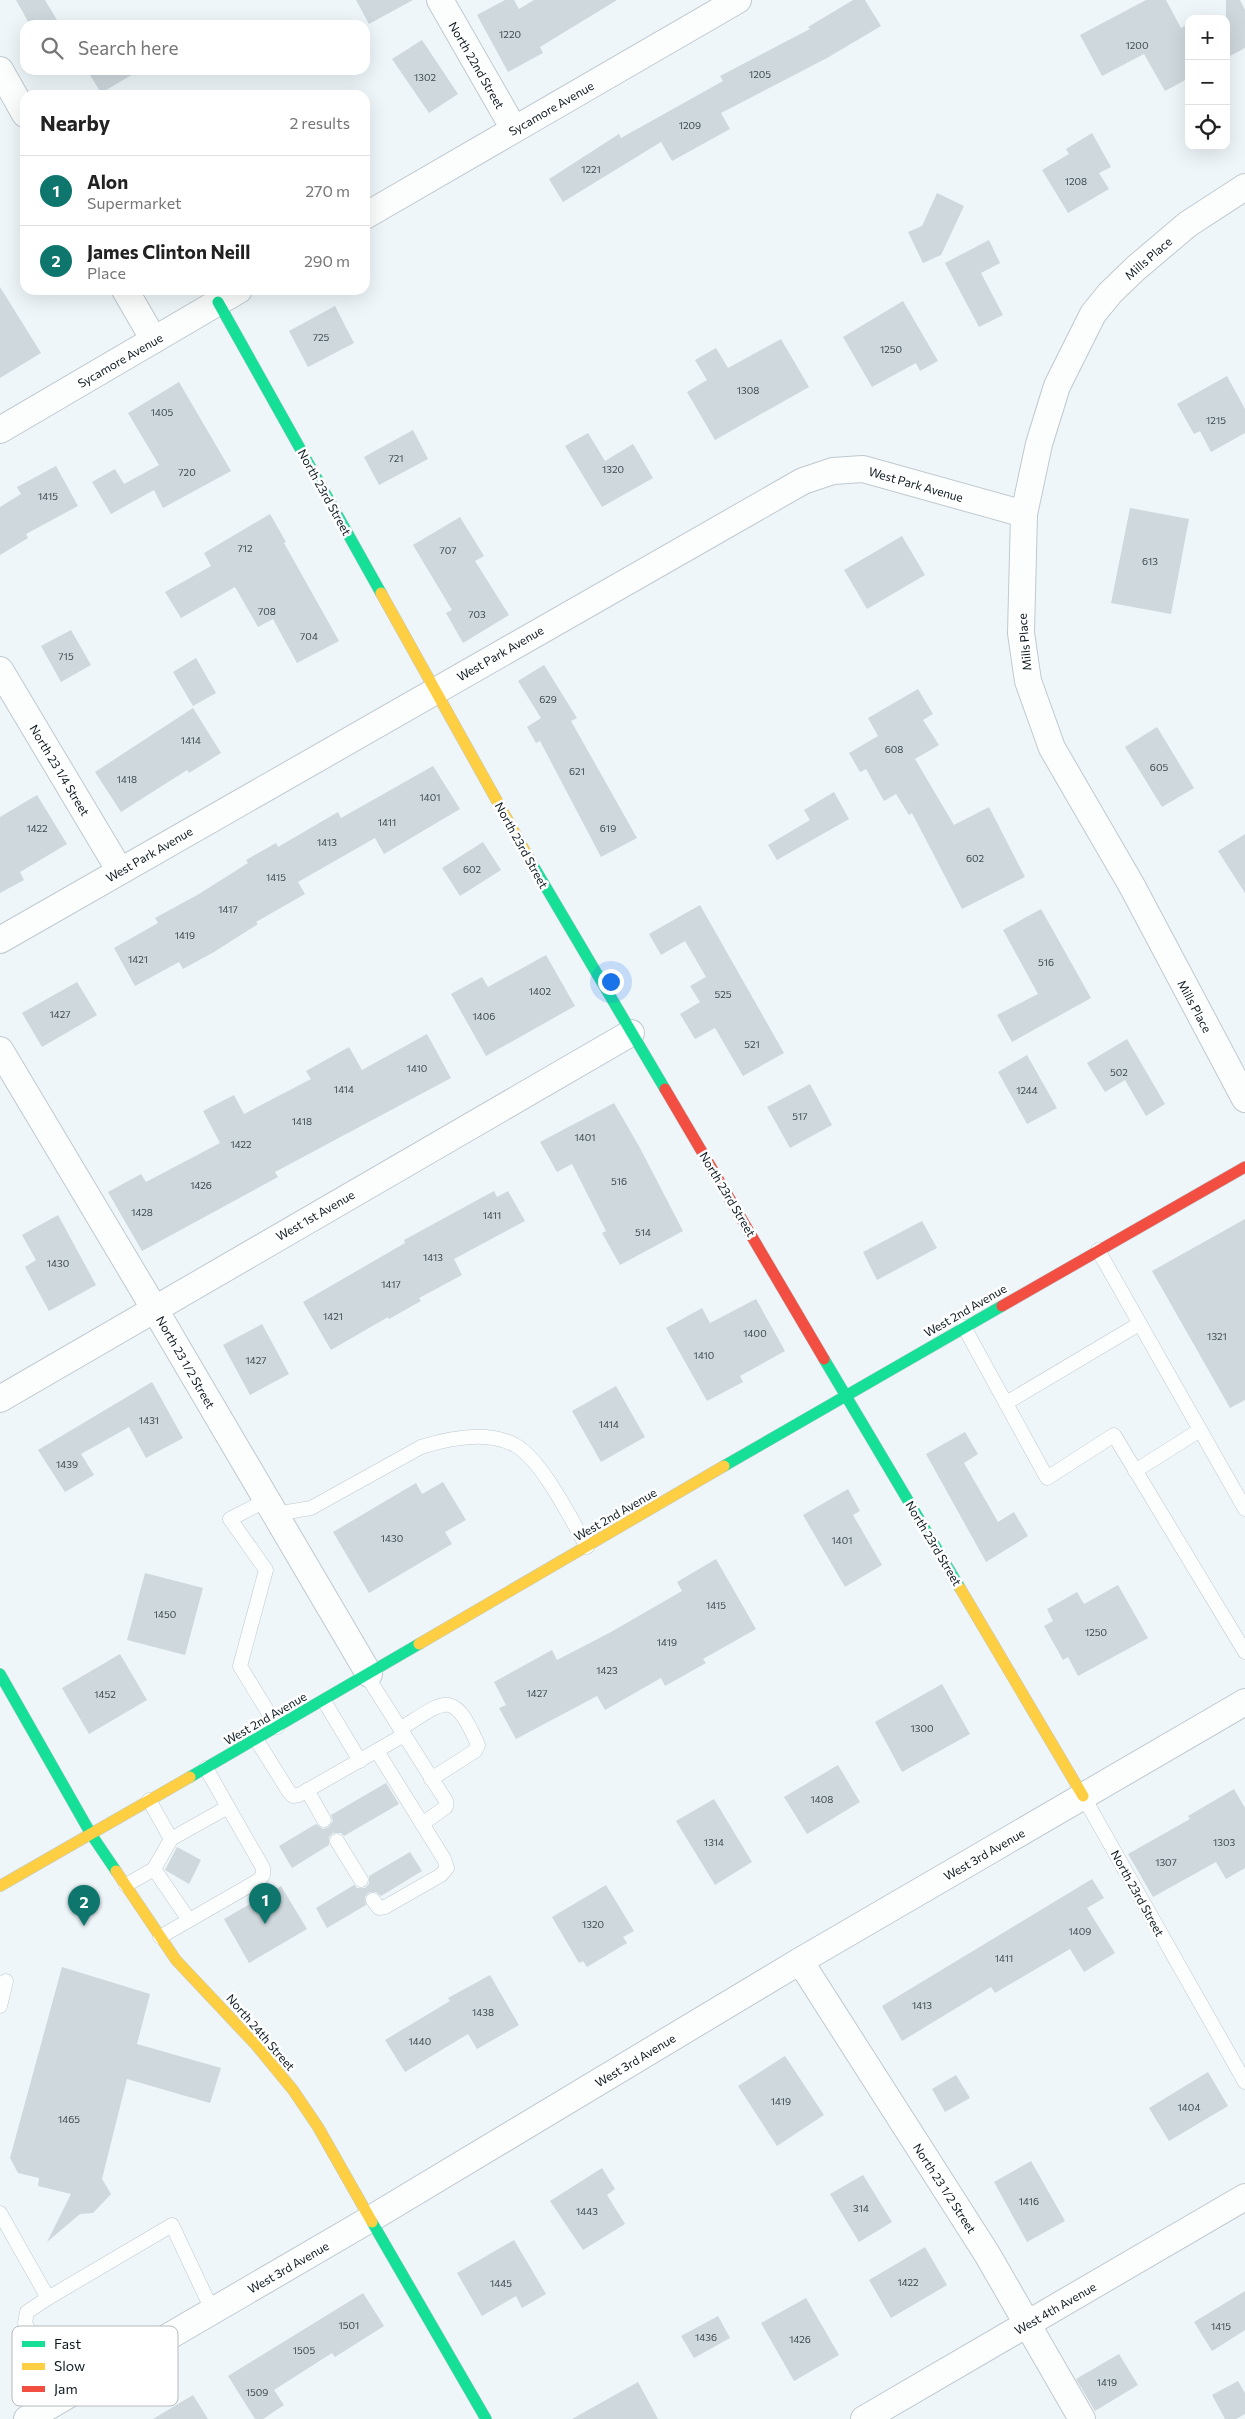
<!DOCTYPE html>
<html lang="en">
<head>
<meta charset="utf-8">
<style>
  :root { --surface:#fff; --page:#f6f6f6; --text:#222; --muted:#767676; --line:#e0e0e0; --accent:#0f766e }
  body { margin:0; font-family:Commissioner,sans-serif; background:var(--page); color:var(--text) }
  .controls { position:absolute; right:15px; top:15px; display:grid; overflow:hidden; border-radius:10px; box-shadow:0 5px 20px #0002 }
  .controls button { width:45px; height:45px; display:grid; place-items:center; padding:0; border:0; border-bottom:1px solid var(--line); background:var(--surface); color:var(--text); font:25px sans-serif }
  .you { position:absolute; left:610px; top:981px; width:18px; height:18px; margin:-12px; border:4px solid #fff; border-radius:50%; background:#1a73e8; box-shadow:0 0 0 8px #1a73e833 }
  .badge { display:grid; place-items:center; width:32px; height:32px; border-radius:50%; background:var(--accent); color:#fff; font-size:16px; font-weight:700 }
  .pin { position:absolute; translate:-50% -41px; filter:drop-shadow(0 1px 2px #0008) }
  .pin::after { content:''; position:absolute; top:26px; width:18px; height:15px; background:inherit; clip-path:polygon(0 0,100% 0,50% 100%) }
  .list { margin:0; padding:0; list-style:none }
  h2 { display:flex; justify-content:space-between; align-items:center; height:65px; margin:0; padding:0 20px; font-size:21px }
  h2 small { font-size:16px; font-weight:400; color:var(--muted) }
  .list li { display:grid; grid-template-columns:32px 1fr auto; gap:15px; align-items:center; box-sizing:border-box; height:70px; padding:0 20px; border-top:1px solid var(--line) }
  .list b { display:block; font-size:19px; white-space:nowrap }
  .list p { margin:0; font-size:16px; white-space:nowrap; color:var(--muted) }
  .list em { font-size:16px; font-style:normal; color:var(--muted) }
  .icon { flex:none; width:28px; height:28px; fill:none; stroke:currentColor; stroke-width:2; stroke-linecap:round; stroke-linejoin:round }
  .map { position:relative; flex:none; width:1245px; height:2419px; overflow:hidden }
  .search { position:absolute; background:var(--surface); box-shadow:0 5px 20px #0002; left:20px; top:20px; width:350px; height:55px; display:flex; align-items:center; gap:12px; box-sizing:border-box; padding:0 18px; border-radius:15px; color:var(--muted); font-size:19px }
  .panel { position:absolute; background:var(--surface); box-shadow:0 5px 20px #0002; left:20px; top:90px; width:350px; height:205px; border-radius:15px }
  .map>svg:first-child { display:block }
  .building { fill:#ced8dd }
  .lines { fill:none; stroke-linecap:round; stroke-linejoin:round }
  .lane-casing { stroke:#bfc9cf; stroke-width:15 }
  .street-casing { stroke:#bfc9cf; stroke-width:28 }
  .fast-casing { stroke:#bfc9cf; stroke-width:12 }
  .slow-casing { stroke:#bfc9cf; stroke-width:12 }
  .jam-casing { stroke:#bfc9cf; stroke-width:12 }
  .lane { stroke:#fcfefe; stroke-width:14 }
  .street { stroke:#fcfefe; stroke-width:26 }
  .fast { stroke:#16e098; stroke-width:11 }
  .slow { stroke:#ffcf43; stroke-width:11 }
  .jam { stroke:#f24e42; stroke-width:11 }
  .labels { text-anchor:middle; dominant-baseline:central; stroke-width:5; stroke-linejoin:round; paint-order:stroke }
  .number-label { font-size:10px; fill:#3c494f }
  .street-label { font-size:12px; fill:#0c1920; stroke:#fff }
  .key { fill:#fff; stroke:#b6babc; stroke-width:1 }
  .key-label { font-size:14px; fill:#0c1920 }
</style>
</head>
<body>
<div class="map">
<svg width="1245" height="2419" viewBox="0 0 1245 2419">
  <rect width="100%" height="100%" fill="#eef6fa"/>
  <!-- building -->
  <g class="building">
    <path d="M16,0h29l15,25h-30z"/>
    <path d="M356,0h57l-44,24z"/>
    <path d="M505,0h9l5,9 15,-9h83l-77,47 3,6 -35,19 -31,-57z"/>
    <path d="M853,0h12l16,26 -54,32 -106,55 9,16 -58,32 -11,-19 -98,60 -14,-23 70,-45 2,4 102,-57 -3,-5 90,-47 -2,-2z"/>
    <path d="M1146,0h20l15,28 8,-5v55l-24,13 -21,-37 -42,22 -22,-41z"/>
    <path d="M1226,0h14l5,10v38l-19,10z"/>
    <path d="M422,40l36,54 -29,19 -37,-54z"/>
    <path d="M87,70h53l-39,23z"/>
    <path d="M1092,133l19,34 -12,6 10,16 -41,24 -26,-43 27,-16 -3,-5z"/>
    <path d="M937,193l27,13 -23,49 -18,8 -15,-31 14,-6z"/>
    <path d="M989,240l11,23 -19,10 22,42 -24,12 -34,-64z"/>
    <path d="M0,287l41,66 -41,25z"/>
    <path d="M903,301l35,60 -18,10 -4,-8 -44,24 -29,-50z"/>
    <path d="M335,306l19,37 -46,24 -19,-36z"/>
    <path d="M781,339l28,48 -94,53 -28,-48 20,-12 -12,-20 21,-12 12,20z"/>
    <path d="M1227,376l18,33v24l-34,19 -11,-21 -6,3 -17,-30z"/>
    <path d="M179,382l52,89 -68,37 -9,-18 -43,24 -19,-32 23,-13 9,15 35,-19 -31,-52z"/>
    <path d="M413,430l15,29 -49,26 -15,-28z"/>
    <path d="M588,433l17,28 28,-17 20,34 -51,29 -37,-61z"/>
    <path d="M56,466l22,40 -52,28 2,4 -28,17v-48l21,-13 -4,-7z"/>
    <path d="M1130,508l59,11 -18,95 -60,-11z"/>
    <path d="M270,514l16,28 -2,1 55,98 -42,22 -24,-44 -15,8 -23,-40 -54,31 -16,-26 46,-26 -7,-13z"/>
    <path d="M460,517l24,39 -9,5 34,54 -46,28 -17,-30 6,-3 -39,-65z"/>
    <path d="M902,536l23,39 -58,34 -23,-39z"/>
    <path d="M71,630l20,35 -30,17 -20,-36z"/>
    <path d="M196,658l20,35 -23,13 -20,-34z"/>
    <path d="M544,665l33,53 -6,3 66,117 -36,19 -61,-116 -4,2 -9,-16 14,-9 -23,-37z"/>
    <path d="M918,689l15,25 -10,6 16,25 -24,14 39,66 35,-18 36,70 -63,32 -50,-96 -3,2 -13,-21 -12,7 -18,-32 -6,3 -11,-19 29,-17 -10,-18z"/>
    <path d="M193,708l28,45 -32,20 -2,-3 -66,42 -26,-40z"/>
    <path d="M1157,727l37,61 -32,19 -37,-60z"/>
    <path d="M433,766l27,43 -76,45 -9,-16 -77,44 7,12 -49,28 2,2 -44,28 -31,17 -4,-7 -44,24 -21,-38 44,-25 -3,-5 44,-24 49,-31 -2,-3 30,-17 2,4 60,-35 3,6z"/>
    <path d="M834,792l15,27 -72,41 -9,-15 42,-25 -6,-10z"/>
    <path d="M37,795l30,49 -47,28 4,8 -24,13v-76z"/>
    <path d="M1245,834v59l-27,-42z"/>
    <path d="M483,842l18,28 -41,26 -18,-28z"/>
    <path d="M700,905l84,148 -41,23 -28,-48 -20,11 -15,-25 20,-12 -10,-16 16,-9 -21,-36 -24,14 -12,-21z"/>
    <path d="M1041,909l50,89 -79,44 -15,-27 41,-21 -35,-64z"/>
    <path d="M546,955l29,51 -89,50 -35,-62 31,-17 6,10z"/>
    <path d="M77,982l20,33 -55,32 -20,-34z"/>
    <path d="M427,1034l24,44 -176,94 3,5 -136,74 -34,-59 33,-18 5,8 74,-39 -17,-32 31,-16 10,19 67,-35 -5,-8 43,-24 13,23z"/>
    <path d="M1127,1039l38,65 -19,12 -21,-36 -20,12 -18,-29z"/>
    <path d="M1027,1055l30,53 -30,16 -29,-52z"/>
    <path d="M810,1084l22,41 -42,23 -23,-41z"/>
    <path d="M614,1103l26,45 43,83 -63,34 -18,-32 4,-2 -34,-67 -15,8 -17,-30z"/>
    <path d="M494,1191l3,6 11,-6 17,30 -71,38 8,16 -43,23 2,3 -32,18 -1,-2 -57,33 -28,-48 102,-59 -1,-3z"/>
    <path d="M58,1215l38,70 -47,26 -24,-44 11,-7 -14,-25z"/>
    <path d="M1245,1219v181l-15,8 -78,-137z"/>
    <path d="M922,1221l15,27 -60,32 -14,-28z"/>
    <path d="M756,1299l29,52 -45,25 3,6 -36,19 -41,-73 36,-20 8,15z"/>
    <path d="M262,1324l27,50 -39,21 -27,-50z"/>
    <path d="M152,1382l31,56 -37,20 -17,-31 -48,27 13,21 -29,17 -27,-42z"/>
    <path d="M616,1386l29,51 -44,25 -29,-51z"/>
    <path d="M965,1432l13,22 -14,9 34,59 16,-10 14,24 -42,26 -60,-108z"/>
    <path d="M443,1482l23,38 -21,12 7,12 -83,49 -36,-61 83,-49 6,11z"/>
    <path d="M848,1489l12,22 -7,4 29,50 -37,22 -42,-72z"/>
    <path d="M716,1559l40,70 -53,30 3,4 -41,23 -4,-8 -56,32 -8,-14 -81,43 -17,-31 7,-3 -12,-23 58,-32 5,10 54,-28 71,-41 -5,-9z"/>
    <path d="M145,1573l58,15 -18,67 -58,-15z"/>
    <path d="M1118,1585l30,53 -70,38 -10,-19 -5,3 -19,-34 9,-5 -6,-12 30,-17 7,12z"/>
    <path d="M120,1654l27,46 -58,34 -27,-46z"/>
    <path d="M942,1684l28,50 -68,38 -27,-50z"/>
    <path d="M838,1765l22,37 -53,32 -23,-37z"/>
    <path d="M386,1783l13,21 -55,32 -3,-3h-8l-4,4v8l-37,23 -13,-22 37,-22 7,5 6,-2 4,-6 -2,-6z"/>
    <path d="M1234,1789l11,19v60l-19,11 -10,-17 -63,35 -25,-43 62,-35 -2,-3z"/>
    <path d="M714,1799l38,63 -37,23 -39,-64z"/>
    <path d="M177,1847l24,13 -12,24 -24,-14z"/>
    <path d="M410,1852l12,19 -41,25 -5,-4 -8,1 -3,4 1,8 -39,23 -11,-20 38,-23 3,3h8l4,-4v-8z"/>
    <path d="M1092,1879l12,19 -17,10 28,45 -31,19 -14,-23 -75,44 -4,-6 -89,54 -20,-35z"/>
    <path d="M606,1885l28,46 -11,6 4,6 -40,24 -4,-6 -4,2 -27,-46z"/>
    <path d="M281,1886l26,43 -58,34 -25,-44z"/>
    <path d="M62,1967l88,27 -13,50 84,24 -11,35 -83,-24 -25,100 9,15 -18,19 -13,1 -33,28 24,-48 -33,-8 1,-8 -21,-5 -8,-15z"/>
    <path d="M490,1975l29,50 -42,24 -9,-15 -63,38 -20,-32 65,-39 -2,-3z"/>
    <path d="M785,2056l39,59 -47,31 -39,-60z"/>
    <path d="M1208,2072l20,34 -59,35 -20,-33z"/>
    <path d="M956,2075l14,23 -25,14 -13,-23z"/>
    <path d="M1031,2161l34,60 -38,21 -33,-60z"/>
    <path d="M602,2168l13,21 -8,6 18,29 -42,26 -33,-49z"/>
    <path d="M863,2175l29,47 -33,20 -29,-48z"/>
    <path d="M514,2240l32,54 -24,14 -6,-12 -34,20 -25,-43z"/>
    <path d="M925,2247l22,38 -56,33 -22,-38z"/>
    <path d="M1245,2291v39l-33,21 -18,-29z"/>
    <path d="M363,2293l21,33 -49,31 -3,-4 -58,37 10,15 -21,14h-8l-27,-43z"/>
    <path d="M806,2298l33,57 -45,26 -33,-58z"/>
    <path d="M718,2316l12,22 -36,20 -13,-22z"/>
    <path d="M1119,2354l19,31 -43,26 -19,-32z"/>
    <path d="M1238,2381l7,12v21l-9,5h-11l-13,-24z"/>
    <path d="M638,2382l20,37h-86z"/>
    <path d="M193,2395l15,24h-55z"/>
  </g>
  <g class="lines">
    <!-- lane casing -->
    <g class="lane-casing">
      <g id="lane">
        <path d="M1098,1250l147,259"/>
        <path d="M964,1327l83,151 67,-43 131,217"/>
        <path d="M1006,1403l133,-79"/>
        <path d="M1135,1471l65,-41"/>
        <path d="M267,1500l-37,19 36,51 -26,96 37,61"/>
        <path d="M275,1514l36,-6 110,-61c28,-9 66,-17 94,-2 27,15 56,74 72,102"/>
        <path d="M367,1676l79,125v6l-24,17"/>
        <path d="M324,1701l36,60"/>
        <path d="M400,1729c45,-28 53,-42 78,16l-3,6 -44,28"/>
        <path d="M256,1739l33,53 4,4 6,-1 105,-60"/>
        <path d="M307,1790l17,30"/>
        <path d="M1083,1796l162,286"/>
        <path d="M171,1839l57,-32 -22,-39"/>
        <path d="M337,1841l24,39"/>
        <path d="M154,1869l35,51"/>
        <path d="M126,1885l28,-16 17,-30 -22,-39"/>
        <path d="M373,1900l6,8 6,-1 56,-32 6,-7 -3,-9 -67,-108"/>
        <path d="M160,1937l99,-57 4,-5v-7l-35,-61"/>
        <path d="M0,1985l6,-4 -6,25"/>
        <path d="M0,2213l48,85 -21,14 -2,11 40,75"/>
        <path d="M48,2298l124,-73 41,87"/>
      </g>
    </g>
    <!-- street casing -->
    <g class="street-casing">
      <g id="street">
        <path d="M440,0l74,129"/>
        <path d="M0,70l25,44"/>
        <path d="M1245,187l-57,37 -52,44 -26,25 -17,21 -36,72 -18,58 -15,70 -3,119 7,48 24,67 80,138 113,213"/>
        <path d="M365,216l373,-216"/>
        <path d="M125,290l29,50"/>
        <path d="M0,430l239,-140"/>
        <path d="M0,670l120,201"/>
        <path d="M0,940l803,-459 30,-10 30,-2 161,45"/>
        <path d="M0,1050l154,258 215,366"/>
        <path d="M0,1399l631,-366"/>
        <path d="M800,1961l187,293 95,165"/>
        <path d="M27,2419l345,-201 428,-257 445,-259"/>
        <path d="M864,2419l381,-222"/>
      </g>
    </g>
    <!-- fast casing -->
    <g class="fast-casing">
      <g id="fast">
        <path d="M218,302l163,291"/>
        <path d="M531,862l134,227"/>
        <path d="M824,1359l136,229"/>
        <path d="M724,1466l278,-160"/>
        <path d="M0,1674l91,160 25,37"/>
        <path d="M190,1777l229,-133"/>
        <path d="M372,2222l114,197"/>
      </g>
    </g>
    <!-- slow casing -->
    <g class="slow-casing">
      <g id="slow">
        <path d="M381,593l150,269"/>
        <path d="M960,1588l123,208"/>
        <path d="M419,1644l305,-178"/>
        <path d="M116,1871l60,89 80,85 37,45 25,37 54,95"/>
        <path d="M0,1886l190,-109"/>
      </g>
    </g>
    <!-- jam casing -->
    <g class="jam-casing">
      <g id="jam">
        <path d="M665,1089l159,270"/>
        <path d="M1002,1306l243,-139"/>
      </g>
    </g>
    <!-- lane -->
    <use href="#lane" class="lane"/>
    <!-- street -->
    <use href="#street" class="street"/>
    <!-- fast -->
    <use href="#fast" class="fast"/>
    <!-- slow -->
    <use href="#slow" class="slow"/>
    <!-- jam -->
    <use href="#jam" class="jam"/>
  </g>
  <g class="labels">
    <!-- number labels -->
    <g class="number-label">
      <text x="510" y="34">1220</text>
      <text x="1137" y="45">1200</text>
      <text x="760" y="74">1205</text>
      <text x="425" y="77">1302</text>
      <text x="690" y="125">1209</text>
      <text x="591" y="169">1221</text>
      <text x="1076" y="181">1208</text>
      <text x="321" y="337">725</text>
      <text x="891" y="349">1250</text>
      <text x="748" y="390">1308</text>
      <text x="162" y="412">1405</text>
      <text x="1216" y="420">1215</text>
      <text x="396" y="458">721</text>
      <text x="613" y="469">1320</text>
      <text x="187" y="472">720</text>
      <text x="48" y="496">1415</text>
      <text x="245" y="548">712</text>
      <text x="448" y="550">707</text>
      <text x="1150" y="561">613</text>
      <text x="267" y="611">708</text>
      <text x="477" y="614">703</text>
      <text x="309" y="636">704</text>
      <text x="66" y="656">715</text>
      <text x="548" y="699">629</text>
      <text x="191" y="740">1414</text>
      <text x="894" y="749">608</text>
      <text x="1159" y="767">605</text>
      <text x="577" y="771">621</text>
      <text x="127" y="779">1418</text>
      <text x="430" y="797">1401</text>
      <text x="387" y="822">1411</text>
      <text x="37" y="828">1422</text>
      <text x="608" y="828">619</text>
      <text x="327" y="842">1413</text>
      <text x="975" y="858">602</text>
      <text x="472" y="869">602</text>
      <text x="276" y="877">1415</text>
      <text x="228" y="909">1417</text>
      <text x="185" y="935">1419</text>
      <text x="138" y="959">1421</text>
      <text x="1046" y="962">516</text>
      <text x="540" y="991">1402</text>
      <text x="723" y="994">525</text>
      <text x="60" y="1014">1427</text>
      <text x="484" y="1016">1406</text>
      <text x="752" y="1044">521</text>
      <text x="417" y="1068">1410</text>
      <text x="1119" y="1072">502</text>
      <text x="344" y="1089">1414</text>
      <text x="1027" y="1090">1244</text>
      <text x="800" y="1116">517</text>
      <text x="302" y="1121">1418</text>
      <text x="585" y="1137">1401</text>
      <text x="241" y="1144">1422</text>
      <text x="619" y="1181">516</text>
      <text x="201" y="1185">1426</text>
      <text x="142" y="1212">1428</text>
      <text x="492" y="1215">1411</text>
      <text x="643" y="1232">514</text>
      <text x="433" y="1257">1413</text>
      <text x="58" y="1263">1430</text>
      <text x="391" y="1284">1417</text>
      <text x="333" y="1316">1421</text>
      <text x="755" y="1333">1400</text>
      <text x="1217" y="1336">1321</text>
      <text x="704" y="1355">1410</text>
      <text x="256" y="1360">1427</text>
      <text x="149" y="1420">1431</text>
      <text x="609" y="1424">1414</text>
      <text x="67" y="1464">1439</text>
      <text x="392" y="1538">1430</text>
      <text x="842" y="1540">1401</text>
      <text x="716" y="1605">1415</text>
      <text x="165" y="1614">1450</text>
      <text x="1096" y="1632">1250</text>
      <text x="667" y="1642">1419</text>
      <text x="607" y="1670">1423</text>
      <text x="537" y="1693">1427</text>
      <text x="105" y="1694">1452</text>
      <text x="922" y="1728">1300</text>
      <text x="822" y="1799">1408</text>
      <text x="714" y="1842">1314</text>
      <text x="1224" y="1842">1303</text>
      <text x="1166" y="1862">1307</text>
      <text x="593" y="1924">1320</text>
      <text x="1080" y="1931">1409</text>
      <text x="1004" y="1958">1411</text>
      <text x="922" y="2005">1413</text>
      <text x="483" y="2012">1438</text>
      <text x="420" y="2041">1440</text>
      <text x="781" y="2101">1419</text>
      <text x="1189" y="2107">1404</text>
      <text x="69" y="2119">1465</text>
      <text x="1029" y="2201">1416</text>
      <text x="861" y="2208">314</text>
      <text x="587" y="2211">1443</text>
      <text x="908" y="2282">1422</text>
      <text x="501" y="2283">1445</text>
      <text x="349" y="2325">1501</text>
      <text x="1221" y="2326">1415</text>
      <text x="706" y="2337">1436</text>
      <text x="800" y="2339">1426</text>
      <text x="304" y="2350">1505</text>
      <text x="1107" y="2382">1419</text>
      <text x="257" y="2392">1509</text>
    </g>
    <!-- street labels -->
    <g class="street-label">
      <text transform="translate(477 65) rotate(60)">North 22nd Street</text>
      <text transform="translate(551 108) rotate(-30)">Sycamore Avenue</text>
      <text transform="translate(1148 258) rotate(-41)">Mills Place</text>
      <text transform="translate(120 360) rotate(-30)">Sycamore Avenue</text>
      <text transform="translate(916 484) rotate(16)">West Park Avenue</text>
      <text transform="translate(325 492) rotate(61)">North 23rd Street</text>
      <text transform="translate(1024 642) rotate(-95)">Mills Place</text>
      <text transform="translate(500 653) rotate(-30)">West Park Avenue</text>
      <text transform="translate(60 770) rotate(59)">North 23 1/4 Street</text>
      <text transform="translate(522 845) rotate(61)">North 23rd Street</text>
      <text transform="translate(149 854) rotate(-30)">West Park Avenue</text>
      <text transform="translate(1195 1006) rotate(62)">Mills Place</text>
      <text transform="translate(728 1194) rotate(59)">North 23rd Street</text>
      <text transform="translate(315 1215) rotate(-30)">West 1st Avenue</text>
      <text transform="translate(965 1310) rotate(-30)">West 2nd Avenue</text>
      <text transform="translate(186 1362) rotate(60)">North 23 1/2 Street</text>
      <text transform="translate(615 1514) rotate(-30)">West 2nd Avenue</text>
      <text transform="translate(934 1543) rotate(59)">North 23rd Street</text>
      <text transform="translate(265 1718) rotate(-30)">West 2nd Avenue</text>
      <text transform="translate(984 1854) rotate(-30)">West 3rd Avenue</text>
      <text transform="translate(1138 1893) rotate(61)">North 23rd Street</text>
      <text transform="translate(261 2032) rotate(49)">North 24th Street</text>
      <text transform="translate(635 2060) rotate(-31)">West 3rd Avenue</text>
      <text transform="translate(945 2188) rotate(57)">North 23 1/2 Street</text>
      <text transform="translate(288 2267) rotate(-30)">West 3rd Avenue</text>
      <text transform="translate(1055 2308) rotate(-30)">West 4th Avenue</text>
    </g>
  </g>
  <!-- legend -->
  <rect x="12" y="2326" width="166" height="80" rx="8" class="key"/>
  <rect x="22" y="2341" width="23" height="6" fill="#16e098"/>
  <rect x="22" y="2363" width="23" height="7" fill="#ffcf43"/>
  <rect x="22" y="2386" width="23" height="6" fill="#f24e42"/>
  <g class="key-label">
    <text x="54" y="2349">Fast</text>
    <text x="54" y="2371">Slow</text>
    <text x="54" y="2394">Jam</text>
  </g>
</svg>
<div class="controls">
<button>+</button>
<button>−</button>
<button><svg class="icon" aria-label="locate" viewBox="0 0 24 24"><circle cx="12" cy="12" r="6"/><path d="M12 2v4M12 18v4M2 12h4M18 12h4"/></svg></button>
</div>
<div class="you"></div>
<div class="pin badge" style="left:265px;top:1924px">1</div>
<div class="pin badge" style="left:84px;top:1926px">2</div>
<div class="search"><svg class="icon" aria-label="search" viewBox="0 0 24 24"><circle cx="10" cy="10" r="6"/><path d="M15 15l6 6"/></svg>Search here</div>
<section class="panel">
<h2>Nearby<small>2 results</small></h2>
<ul class="list">
<li><span class="badge">1</span><div><b>Alon</b><p>Supermarket</p></div><em>270 m</em></li>
<li><span class="badge">2</span><div><b>James Clinton Neill</b><p>Place</p></div><em>290 m</em></li>
</ul>
</section>
</div>
</body>
</html>
